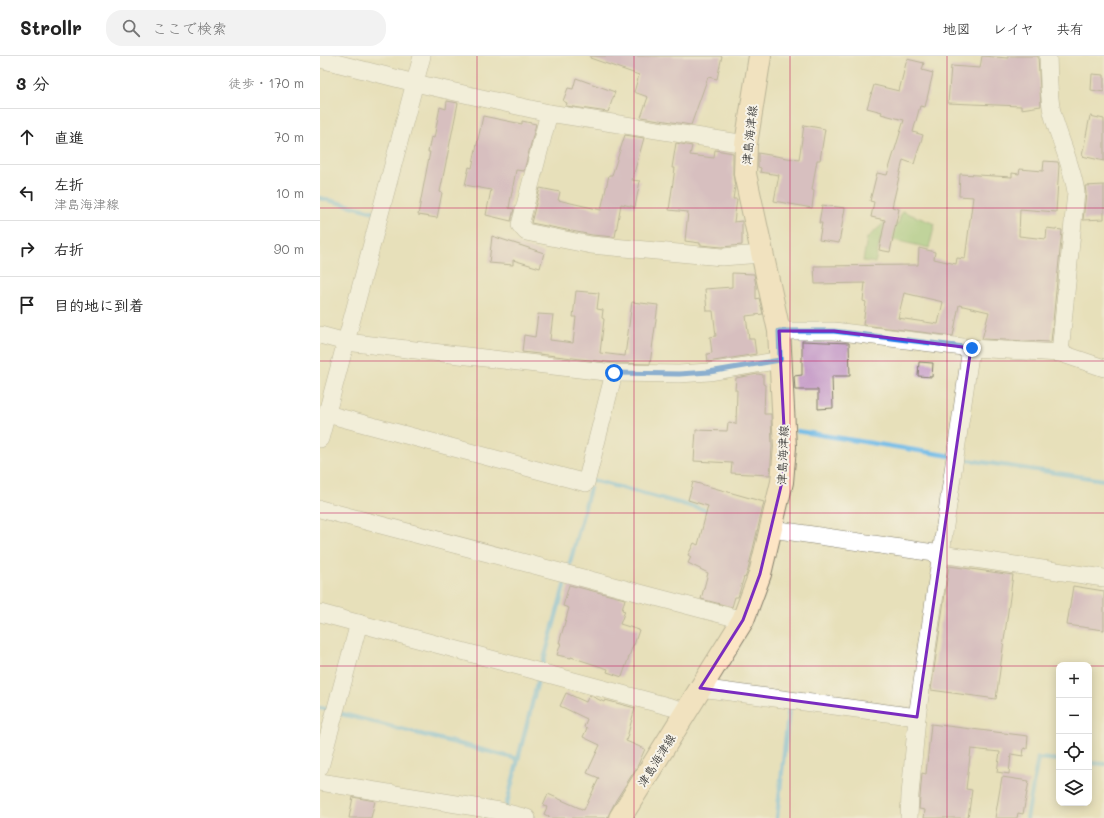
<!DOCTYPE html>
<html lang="ja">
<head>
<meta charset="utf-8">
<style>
  :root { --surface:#fff; --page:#f2f2f2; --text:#222; --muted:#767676; --line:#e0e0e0 }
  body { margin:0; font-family:Mali,"Klee One",sans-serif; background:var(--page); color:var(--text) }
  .controls { position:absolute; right:12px; bottom:12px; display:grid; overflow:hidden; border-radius:8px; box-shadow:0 2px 10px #0003 }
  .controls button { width:36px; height:36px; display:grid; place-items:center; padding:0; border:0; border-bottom:1px solid var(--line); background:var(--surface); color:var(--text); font:20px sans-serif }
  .stop { position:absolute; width:12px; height:12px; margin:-9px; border:3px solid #1a73e8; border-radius:50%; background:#fff }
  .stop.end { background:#1a73e8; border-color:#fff; box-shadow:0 1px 4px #0008 }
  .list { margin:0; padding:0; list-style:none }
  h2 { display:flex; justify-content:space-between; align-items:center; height:52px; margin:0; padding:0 16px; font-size:17px }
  h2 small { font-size:13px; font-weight:400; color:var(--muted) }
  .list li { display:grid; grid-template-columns:26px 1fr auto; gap:12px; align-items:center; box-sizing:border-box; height:56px; padding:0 16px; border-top:1px solid var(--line) }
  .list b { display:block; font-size:15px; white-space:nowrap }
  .list p { margin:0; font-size:13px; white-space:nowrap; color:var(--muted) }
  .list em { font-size:13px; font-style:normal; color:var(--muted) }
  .icon { flex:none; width:22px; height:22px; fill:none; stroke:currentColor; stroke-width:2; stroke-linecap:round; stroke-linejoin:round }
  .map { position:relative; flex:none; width:784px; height:762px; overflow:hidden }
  header { display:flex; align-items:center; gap:24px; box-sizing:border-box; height:56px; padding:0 20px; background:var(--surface); border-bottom:1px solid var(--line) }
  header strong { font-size:19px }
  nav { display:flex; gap:22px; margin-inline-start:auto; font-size:14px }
  .search { width:280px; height:36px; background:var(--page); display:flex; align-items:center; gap:10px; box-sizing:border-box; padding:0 14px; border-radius:16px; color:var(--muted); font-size:15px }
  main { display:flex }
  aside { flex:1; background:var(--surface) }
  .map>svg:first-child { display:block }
  .green { fill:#90c374; stroke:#567048 }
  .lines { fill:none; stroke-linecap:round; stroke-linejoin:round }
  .stream { stroke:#6ebae7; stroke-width:4.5 }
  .building { fill:#c397c6; fill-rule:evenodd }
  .street-casing { stroke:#827e6b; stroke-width:18 }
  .secondary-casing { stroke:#827e6b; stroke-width:24 }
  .street { stroke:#fff; stroke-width:17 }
  .secondary { stroke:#fde5c5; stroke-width:22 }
  .route { stroke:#1a73e8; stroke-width:5 }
  .marked { fill:none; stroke:#7b2cbf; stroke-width:3; stroke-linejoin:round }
  .grid { fill:none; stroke:#c2185b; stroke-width:1; stroke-opacity:0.55 }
  .labels { text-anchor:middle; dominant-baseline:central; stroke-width:4; stroke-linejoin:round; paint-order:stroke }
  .street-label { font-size:12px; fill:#1c1c1c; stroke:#f7f3e8 }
</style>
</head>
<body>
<header>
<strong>Strollr</strong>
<div class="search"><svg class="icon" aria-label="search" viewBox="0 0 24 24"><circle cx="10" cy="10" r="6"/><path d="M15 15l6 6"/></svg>ここで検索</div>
<nav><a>地図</a><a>レイヤ</a><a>共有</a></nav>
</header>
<main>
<aside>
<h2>3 分<small>徒歩 · 170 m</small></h2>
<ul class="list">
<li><svg class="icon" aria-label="ahead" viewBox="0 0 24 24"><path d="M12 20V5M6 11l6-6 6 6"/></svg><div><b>直進</b></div><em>70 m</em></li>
<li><svg class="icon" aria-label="left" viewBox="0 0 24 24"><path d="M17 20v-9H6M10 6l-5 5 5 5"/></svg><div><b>左折</b><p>津島海津線</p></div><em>10 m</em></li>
<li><svg class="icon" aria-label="right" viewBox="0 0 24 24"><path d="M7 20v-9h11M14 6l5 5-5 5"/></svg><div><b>右折</b></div><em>90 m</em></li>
<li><svg class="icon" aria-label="arrive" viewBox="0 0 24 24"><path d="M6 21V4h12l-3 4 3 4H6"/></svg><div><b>目的地に到着</b></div></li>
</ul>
</aside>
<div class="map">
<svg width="784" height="762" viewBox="0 0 784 762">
  <rect width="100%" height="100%" fill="#f7f3e8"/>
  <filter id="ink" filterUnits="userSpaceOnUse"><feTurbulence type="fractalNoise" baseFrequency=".025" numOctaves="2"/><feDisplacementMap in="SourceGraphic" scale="8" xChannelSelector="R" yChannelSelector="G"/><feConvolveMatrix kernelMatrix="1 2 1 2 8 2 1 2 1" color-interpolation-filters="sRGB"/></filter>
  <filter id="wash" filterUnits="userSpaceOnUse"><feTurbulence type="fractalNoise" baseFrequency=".012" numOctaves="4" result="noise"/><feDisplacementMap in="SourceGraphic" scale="16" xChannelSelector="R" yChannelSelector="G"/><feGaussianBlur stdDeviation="0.9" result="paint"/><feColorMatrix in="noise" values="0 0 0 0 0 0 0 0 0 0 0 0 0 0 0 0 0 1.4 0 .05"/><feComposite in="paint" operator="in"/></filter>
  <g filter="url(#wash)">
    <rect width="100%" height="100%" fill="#e7e0ba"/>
    <!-- green -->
    <path class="green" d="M582,155l33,13 -6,24 -48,-11 -6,26 -12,-2 4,-23 18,-16 13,2z"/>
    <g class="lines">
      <!-- stream -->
      <g class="stream">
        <path d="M0,142l55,14"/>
        <path d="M477,375l154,25"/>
        <path d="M641,403l143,21"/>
        <path d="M272,424l121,32"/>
        <path d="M248,514l22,-82"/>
        <path d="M222,611l24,-88"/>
        <path d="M0,652l9,2"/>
        <path d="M18,657l180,46"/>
        <path d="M769,707l15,1"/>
        <path d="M186,751l33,-131"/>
        <path d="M457,762l12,-112 3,1"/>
        <path d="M707,762l11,-60 21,2"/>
      </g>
    </g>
    <g id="blocks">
      <!-- building -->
      <g class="building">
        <path d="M271,0h131l-5,23 -9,-2 -17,48 -50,-8 7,-20 -14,-5 5,-17 -49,-17z"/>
        <path d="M662,0l26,2v-2h30l3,50 -20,3v-3l-73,-3 3,-37 29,2z"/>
        <path d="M587,3l17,4 -2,7 11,3 -8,34 -5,-1 -7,26 10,3 -9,29 -11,-4 -11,47 7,2 -9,43 -11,-2 6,-30 -14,-3 3,-15 -4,-1 7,-28 10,2 17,-55 -23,-6 1,-2 -15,-4 7,-23 25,6z"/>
        <path d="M772,18l12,1v17l-13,-2z"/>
        <path d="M256,22l39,14 -7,20 -42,-6 1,-3 -4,-2 5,-13 5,1z"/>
        <path d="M127,45l11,2 -18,89 2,1 -5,25 -19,-3 12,-63h-2l3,-15 3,1 6,-31 6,2z"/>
        <path d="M163,60l39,8v-3l14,3 -12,47 -8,-1 -7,38 5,1 -3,12 -25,-6 5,-25 -26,-5 4,-18 3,1z"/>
        <path d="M770,60l14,3v42l-22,-5z"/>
        <path d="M484,69l21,4 -5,31h-3l-5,30 2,1 -2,17 -38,-7 5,-26 -19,-3 1,-4 -3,-1v-14l41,7z"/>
        <path d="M305,79l19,3 -12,42 8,1 -5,26 -14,-3 -6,33 -23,-2 -61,-12 9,-35 20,4 -2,8 43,10 8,-35h3z"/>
        <path d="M356,87l16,3 -2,9 24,3 1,-8 18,3v21l2,13 -2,12h4l-3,23 8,-1v24l-20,2 -22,-2v-2l-15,-2 3,-29 -19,-2 6,-42h-3z"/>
        <path d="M724,105l14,1 1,4 -3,46 -36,-3 -1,27 27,3 1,-11 15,2 -11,112 -69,-3 7,-27 -30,-7 -6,31 -90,-11 3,-23 -3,-1 2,-18 -50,1 -1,-18 104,-1 1,-17 16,4 -1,7 22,5 1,-6 8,1 8,-62 -14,-1 1,-22 52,3v-4l7,1 1,-5 23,2zM584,237l39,9 -5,22 -40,-6z"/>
        <path d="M784,129v34l-21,1 3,-27 -1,-7z"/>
        <path d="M502,149l23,3 -6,35 -20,-3 3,-17h-3z"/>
        <path d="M172,180l52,17 -4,15 -27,-8v5l-24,-2z"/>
        <path d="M412,217l22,1 2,12v13l3,-1 4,16 -17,2 3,23h5l2,15 -48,8 -1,-8 5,-1 -2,-16 6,-1 -3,-25h-6l-2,-22 27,-2z"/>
        <path d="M256,235l23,2 -2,16 6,1 -1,8 2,1 -4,34 25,3 7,-54 26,3 -8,59 -35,-1 -93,-11 2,-17 11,2 3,-23 15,1 -3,25 23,3 3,-26h-3z"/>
        <path d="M482,285l47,2 1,33h-18l1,32 -15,1v-19h-23l-1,-14 8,-1z"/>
        <path d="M599,306l14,1 -1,14 -14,-1z"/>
        <path d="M438,318l5,1v9l2,1 -1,29h7l1,33 -2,28 -39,-2 1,-10 -38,-2 2,-31 31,1 1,-8 8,1 1,-34h-2l1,-12z"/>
        <path d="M373,426l71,20 -16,68 -3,8 -1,-1 -6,20h-3l-3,10 -31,-8 7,-26 -20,-10 3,-6 -3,-2 6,-12 4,2 10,-39 -20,-6z"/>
        <path d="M629,510l64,9 -17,124 -65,-9z"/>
        <path d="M249,529l56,14 -3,11 3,1 -5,13 19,6 -5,15h-1l-11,32 -15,-5 1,-3 -37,-12v1l-14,-3 4,-12h-2l10,-35 -6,-2z"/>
        <path d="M753,530l31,5v39l-37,-5z"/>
        <path d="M246,637l20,9 3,-7 15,7 1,-2 30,8 -9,33 19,8 -8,18 -21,33 -9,18h-56l-7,-4 3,-7 -4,-1 5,-12 36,16 15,-32 -12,-5 13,-28 -17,-8 4,-9 -3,-1 3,-8 -27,-13z"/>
        <path d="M611,668l97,12 -1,13 -3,-1 -1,8 -12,-2 -2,20 -12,-2 3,-20 -29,-3 -5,40 6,1 -4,28h-44l1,-8 -6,-1 3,-36 4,1z"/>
        <path d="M682,721l27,4 -6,33 -5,-1 -1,5h-22z"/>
        <path d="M33,741l22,4 -4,17h-22z"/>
      </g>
    </g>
  </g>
  <g filter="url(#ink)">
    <use href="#blocks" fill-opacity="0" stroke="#827e6b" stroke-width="1"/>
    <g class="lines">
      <!-- street casing -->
      <g class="street-casing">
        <g id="street">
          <path d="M728,0c1,18 0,38 4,56 7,27 20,52 24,80l-16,161"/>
          <path d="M0,3l95,24 134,30 197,31"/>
          <path d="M229,57l-29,112 6,7 65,13 131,12 40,-3"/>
          <path d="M459,275h55l137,17 89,5 44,15"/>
          <path d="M0,279l26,7 268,31 65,1 30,-2 72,-12"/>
          <path d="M7,358l259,69 28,-110"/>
          <path d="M0,383l102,-383"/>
          <path d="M0,453l423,111"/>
          <path d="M452,473l332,49"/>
          <path d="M0,557l366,98"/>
          <path d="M380,632l217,29"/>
          <path d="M0,711l39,-144"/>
          <path d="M0,726l180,29 27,7"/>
          <path d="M589,762l1,-23 7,-78 54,-369"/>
        </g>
      </g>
      <!-- secondary casing -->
      <g class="secondary-casing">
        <path id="secondary" d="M300,762l123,-198 17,-46 22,-92 3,-35 -6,-116 -34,-157 1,-30 14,-88"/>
      </g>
      <!-- street -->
      <use href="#street" class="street"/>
      <!-- secondary -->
      <use href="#secondary" class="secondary"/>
    </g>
  </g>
  <g class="lines" filter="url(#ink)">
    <!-- route -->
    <path class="route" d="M294,317l65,1 30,-2 71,-12 -1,-29h55l138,17"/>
  </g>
  <!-- marked area -->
  <path d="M0 0H784V762H0ZM459,275h55l137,17 -54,369 -217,-29 43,-68 17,-46 22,-92 3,-35z" fill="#e7e0ba" fill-opacity=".55" fill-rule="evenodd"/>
  <path class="marked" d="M459,275h55l137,17 -54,369 -217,-29 43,-68 17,-46 22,-92 3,-35z"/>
  <!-- grid -->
  <path class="grid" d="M157,0v762M314,0v762M470,0v762M627,0v762M0,152h784M0,305h784M0,457h784M0,610h739M769,610h15"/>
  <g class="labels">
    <!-- street labels -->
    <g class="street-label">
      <text transform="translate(429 79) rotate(-84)">津島海津線</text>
      <text transform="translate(462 399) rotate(-88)">津島海津線</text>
      <text transform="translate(336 704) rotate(-58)">津島海津線</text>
    </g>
  </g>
</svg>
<div class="controls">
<button>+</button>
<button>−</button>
<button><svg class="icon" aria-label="locate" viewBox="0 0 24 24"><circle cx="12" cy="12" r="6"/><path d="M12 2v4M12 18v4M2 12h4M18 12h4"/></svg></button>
<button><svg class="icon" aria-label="layers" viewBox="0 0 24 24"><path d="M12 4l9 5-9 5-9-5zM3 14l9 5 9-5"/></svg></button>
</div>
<div class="stop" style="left:294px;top:317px"></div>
<div class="stop end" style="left:652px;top:292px"></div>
</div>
</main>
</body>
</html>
